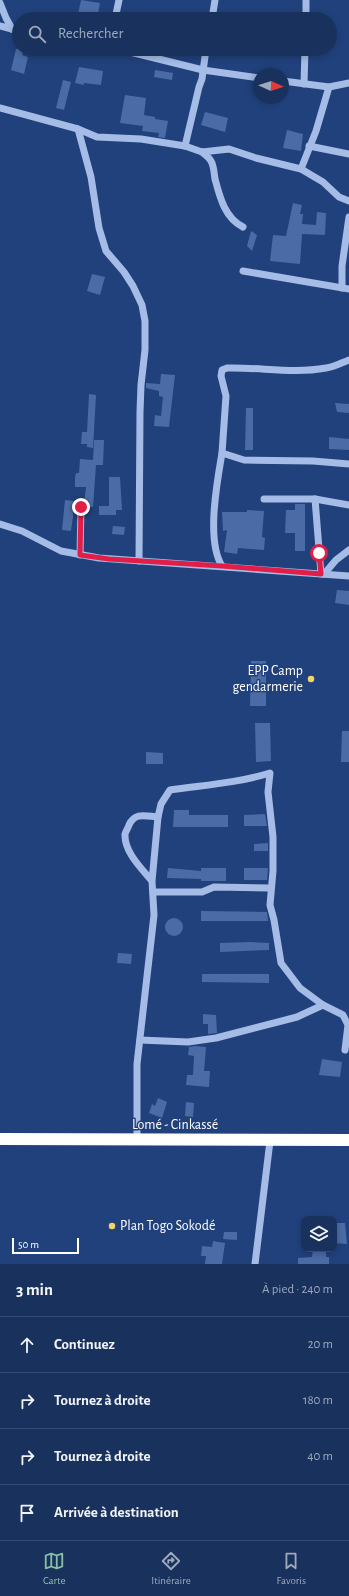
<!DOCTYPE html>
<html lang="fr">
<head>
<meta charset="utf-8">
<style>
  :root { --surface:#19315d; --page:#263d66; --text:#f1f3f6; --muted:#9fa9bc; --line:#374c72; --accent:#8abfa5 }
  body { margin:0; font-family:"Alegreya Sans",sans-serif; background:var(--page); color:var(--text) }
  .controls { position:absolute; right:12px; bottom:12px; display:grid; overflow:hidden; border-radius:8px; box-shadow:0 2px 6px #0003 }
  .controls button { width:36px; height:36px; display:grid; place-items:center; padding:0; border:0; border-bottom:1px solid var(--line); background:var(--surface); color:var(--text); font:20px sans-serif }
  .compass { position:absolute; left:253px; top:68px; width:36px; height:36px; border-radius:50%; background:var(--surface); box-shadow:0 2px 6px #0003; rotate:93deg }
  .scale { position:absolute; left:12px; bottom:10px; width:67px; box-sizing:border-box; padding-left:4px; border:2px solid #fff; border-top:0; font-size:11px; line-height:14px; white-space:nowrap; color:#fff; -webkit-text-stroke:3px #21417c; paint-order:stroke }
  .stop { position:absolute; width:12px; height:12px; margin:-9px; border:3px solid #e11d48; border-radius:50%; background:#fff }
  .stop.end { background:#e11d48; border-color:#fff; box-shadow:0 1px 4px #0008 }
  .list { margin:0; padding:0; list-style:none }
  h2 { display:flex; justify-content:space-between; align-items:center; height:52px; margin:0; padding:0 16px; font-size:17px }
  h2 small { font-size:13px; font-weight:400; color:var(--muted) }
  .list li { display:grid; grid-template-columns:26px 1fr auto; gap:12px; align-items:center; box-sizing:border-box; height:56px; padding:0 16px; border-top:1px solid var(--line) }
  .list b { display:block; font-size:15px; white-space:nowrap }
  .list em { font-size:13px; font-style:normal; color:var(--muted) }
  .icon { flex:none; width:22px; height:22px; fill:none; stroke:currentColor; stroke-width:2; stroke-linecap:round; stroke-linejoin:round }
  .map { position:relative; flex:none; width:349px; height:1264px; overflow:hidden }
  .search { position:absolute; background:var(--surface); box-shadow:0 2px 6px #0003; left:12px; right:12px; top:12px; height:44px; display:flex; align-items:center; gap:10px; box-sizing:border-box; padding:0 14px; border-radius:22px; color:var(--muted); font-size:15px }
  .sheet { height:276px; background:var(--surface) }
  nav { display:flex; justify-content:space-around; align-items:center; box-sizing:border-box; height:56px; border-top:1px solid var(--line); background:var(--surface); font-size:11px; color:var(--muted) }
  nav a { display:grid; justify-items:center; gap:2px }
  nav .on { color:var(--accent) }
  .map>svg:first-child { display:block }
  .building { fill:#4a6ba5 }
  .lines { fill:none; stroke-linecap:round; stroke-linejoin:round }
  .minor { stroke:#a4bce6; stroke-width:7 }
  .highway { stroke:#fff; stroke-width:12 }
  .route { stroke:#e11d48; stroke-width:5 }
  .poi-dot { fill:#f2d566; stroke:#21417c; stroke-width:1.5 }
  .labels { text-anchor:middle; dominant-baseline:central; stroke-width:3; stroke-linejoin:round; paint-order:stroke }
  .poi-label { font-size:14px; fill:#fff; stroke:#21417c; text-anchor:end }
  .street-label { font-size:14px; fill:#fff; stroke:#21417c }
</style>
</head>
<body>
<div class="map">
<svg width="349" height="1264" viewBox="0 0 349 1264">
  <rect width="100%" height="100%" fill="#21417c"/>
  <!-- building -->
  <g class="building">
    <path d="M81,0l19,3 -3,16h-20z"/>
    <path d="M16,49h8l-2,6 6,2 -4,17 -13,-4z"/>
    <path d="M79,67l24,4 -2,14 -17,-2v2l-9,-2z"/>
    <path d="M155,70l18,3 -1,7 -18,-3z"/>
    <path d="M63,80l8,2 -7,28 -8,-2z"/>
    <path d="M125,95l21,3 -2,17 11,2v2l13,2 -3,17 -7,-1 1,-4 -17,-2 1,-5 -23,-3z"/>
    <path d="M205,112l23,6 -3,14 -24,-7z"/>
    <path d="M287,130l16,4 -2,17 -18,-3z"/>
    <path d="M293,203l9,2 -2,9h3l-1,10 14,1 1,-13 9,1 -1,22 -23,-1 -2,30 -30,-3 3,-26 13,1z"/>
    <path d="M251,231l6,4 -5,16 -5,-5z"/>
    <path d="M92,274l13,3 -5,18 -13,-4z"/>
    <path d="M161,374l14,1 -6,52 -15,-1 1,-11 6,1 2,-19 -4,-1v-5l-13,-3v-5l14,1z"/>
    <path d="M89,394l7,1 -3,53 -6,-1v-3h-6l1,-12h5z"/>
    <path d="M335,403l14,1v9l-12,-1z"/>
    <path d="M246,408h7v42h-8z"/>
    <path d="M329,437l20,2v11l-20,-1z"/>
    <path d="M94,440h10l-1,25h-7l-3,42h-7l-2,-3 2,-17h-11v-9l1,-5h3l1,-14 13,1z"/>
    <path d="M109,477h11l2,33h-6v5h-17v-9h10z"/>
    <path d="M65,500l10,1 -4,30 -9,-1z"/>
    <path d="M295,504h10v47h-10v-18h-10l1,-23h9z"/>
    <path d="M247,510l17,1 -2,26 3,1 -1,12 -26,-2 -1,6 -13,-2 3,-22 -4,1 -1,-19h25z"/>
    <path d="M113,526l12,1 -1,8 -12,-1z"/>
    <path d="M337,590l12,1v14l-14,-2z"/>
    <path d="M251,661h15v45h-16z"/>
    <path d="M255,723h15l1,38 -15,1z"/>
    <path d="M342,731h7v31h-8z"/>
    <path d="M146,752l17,1v11h-17z"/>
    <path d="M174,810h15v5h39v12h-55z"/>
    <path d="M265,814l2,12h-23v-11z"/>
    <path d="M268,843v8h-14v-7z"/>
    <path d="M168,868l33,3v-3h25v13h-25v-2l-34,-1z"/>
    <path d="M244,868h24l-1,12h-23z"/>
    <path d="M201,911l66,1 1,9h-67z"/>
    <circle cx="174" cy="927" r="9"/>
    <path d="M250,942l19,1v7l-49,2v-9z"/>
    <path d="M118,953l14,1 -1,10 -14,-1z"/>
    <path d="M202,974h67v9l-67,-1z"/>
    <path d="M203,1014l13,1 1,18 -9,1v-10h-5z"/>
    <path d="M195,1046l11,1 -2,24h6l-1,16 -23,-2 1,-10h6l1,-19 -6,-1 1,-8z"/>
    <path d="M322,1059l20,3 -2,15 -21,-2z"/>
    <path d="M158,1098l9,4 -5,16 -13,-5 3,-9 3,2z"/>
    <path d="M186,1102l8,1 -1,14 -8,-1z"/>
    <path d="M334,1223h11l2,21 -12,-1z"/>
    <path d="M224,1232h13v8l-14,-1z"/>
    <path d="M213,1241l12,2 -3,21h-17l1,-8h-5l1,-10 10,1z"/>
    <path d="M313,1249h13v8h3v7h-31v-6l14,-1z"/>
  </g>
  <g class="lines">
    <!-- minor -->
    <g class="minor">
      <path d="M0,3l6,15 6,11"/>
      <path d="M115,19l4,-19"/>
      <path d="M212,19l3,-19"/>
      <path d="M306,19v-19"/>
      <path d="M0,26l19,5"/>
      <path d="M118,49l85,21 56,8"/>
      <path d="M283,81l46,6 20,-4"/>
      <path d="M304,84l1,-35"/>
      <path d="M0,108l78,21 19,8 44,2 44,7 17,6 27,-3 27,9 45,11 22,13 16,15 10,4"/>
      <path d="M78,129l13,48 8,51 7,23 18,21 9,14 9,19 3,16v29l-4,35 -1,27 -1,149"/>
      <path d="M185,146l14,-59 3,-8 4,-30"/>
      <path d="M309,146l40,8"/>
      <path d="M202,152c3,3 7,5 9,9 3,5 3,12 4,18 5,19 10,39 28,48"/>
      <path d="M301,169l15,-38 13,-44"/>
      <path d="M243,271l106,18"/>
      <path d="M342,288v-22l7,-49"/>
      <path d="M349,360c-8,3 -15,7 -23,8 -33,6 -66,-1 -99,0l-5,2 -1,6 5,20 -4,57 22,7 69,1 36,3"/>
      <path d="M222,453c-5,29 -16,88 0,113"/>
      <path d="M264,499h51l34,6"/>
      <path d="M315,499l6,75"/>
      <path d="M0,524l22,7 39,20 38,7 250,18"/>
      <path d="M80,555l1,-48"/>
      <path d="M324,574l12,-14 13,-10"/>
      <path d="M158,817l3,-13 9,-14c34,-5 67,-7 100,-17l-2,19 5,45v34l-3,34 4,15 7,43 19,25 23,17"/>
      <path d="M153,892h49l12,-5 57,1"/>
      <path d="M140,1040l48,2 28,-4 81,-21 26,-12 20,10 5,10 -3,25"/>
      <path d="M137,1140v-76l17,-149 -2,-34 6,-64c-13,-1 -23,-5 -29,8 -1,3 -3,6 -4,9 -1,18 17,35 27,47"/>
      <path d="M255,1264l15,-123"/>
    </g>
    <!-- highway -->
    <path class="highway" d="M0,1139l349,1"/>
  </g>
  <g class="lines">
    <!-- route -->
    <path class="route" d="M81,507l-1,48 29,4 113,7 99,8 -2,-21"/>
  </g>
  <!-- markers -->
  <g class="poi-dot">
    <circle cx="311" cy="679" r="4"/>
    <circle cx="112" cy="1226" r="4"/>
  </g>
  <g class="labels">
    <!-- poi labels -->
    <g class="poi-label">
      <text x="303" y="671">EPP Camp<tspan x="303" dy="16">gendarmerie</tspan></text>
      <text x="120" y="1226" text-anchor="start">Plan Togo Sokodé</text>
    </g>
    <!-- street labels -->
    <g class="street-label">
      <text x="175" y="1125">Lomé - Cinkassé</text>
    </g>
  </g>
</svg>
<div class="controls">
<button><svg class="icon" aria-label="layers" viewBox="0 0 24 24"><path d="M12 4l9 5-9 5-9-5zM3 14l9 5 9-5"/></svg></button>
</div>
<svg class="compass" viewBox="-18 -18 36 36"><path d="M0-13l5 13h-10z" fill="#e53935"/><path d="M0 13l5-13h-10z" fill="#9fa9bc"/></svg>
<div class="scale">50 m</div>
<div class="stop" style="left:319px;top:553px"></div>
<div class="stop end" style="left:81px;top:507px"></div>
<div class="search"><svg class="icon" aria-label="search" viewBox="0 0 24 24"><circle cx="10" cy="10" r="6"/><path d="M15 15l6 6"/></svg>Rechercher</div>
</div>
<section class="sheet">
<h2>3 min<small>À pied · 240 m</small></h2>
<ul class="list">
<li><svg class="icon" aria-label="ahead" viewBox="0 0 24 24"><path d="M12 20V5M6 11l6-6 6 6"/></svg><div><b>Continuez</b></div><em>20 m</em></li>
<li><svg class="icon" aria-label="right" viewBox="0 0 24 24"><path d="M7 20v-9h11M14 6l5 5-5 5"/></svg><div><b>Tournez à droite</b></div><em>180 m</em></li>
<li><svg class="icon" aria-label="right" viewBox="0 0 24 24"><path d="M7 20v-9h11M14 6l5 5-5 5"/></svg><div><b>Tournez à droite</b></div><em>40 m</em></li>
<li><svg class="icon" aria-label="arrive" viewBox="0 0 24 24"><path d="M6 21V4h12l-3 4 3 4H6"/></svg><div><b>Arrivée à destination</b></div></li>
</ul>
</section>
<nav>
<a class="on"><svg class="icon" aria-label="map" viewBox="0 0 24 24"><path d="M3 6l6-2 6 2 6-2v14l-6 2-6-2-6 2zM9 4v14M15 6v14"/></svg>Carte</a>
<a><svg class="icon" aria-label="directions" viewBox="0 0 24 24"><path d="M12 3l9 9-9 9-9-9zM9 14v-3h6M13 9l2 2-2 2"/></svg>Itinéraire</a>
<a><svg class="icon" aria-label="saved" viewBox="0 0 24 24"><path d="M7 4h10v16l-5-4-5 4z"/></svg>Favoris</a>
</nav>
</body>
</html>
